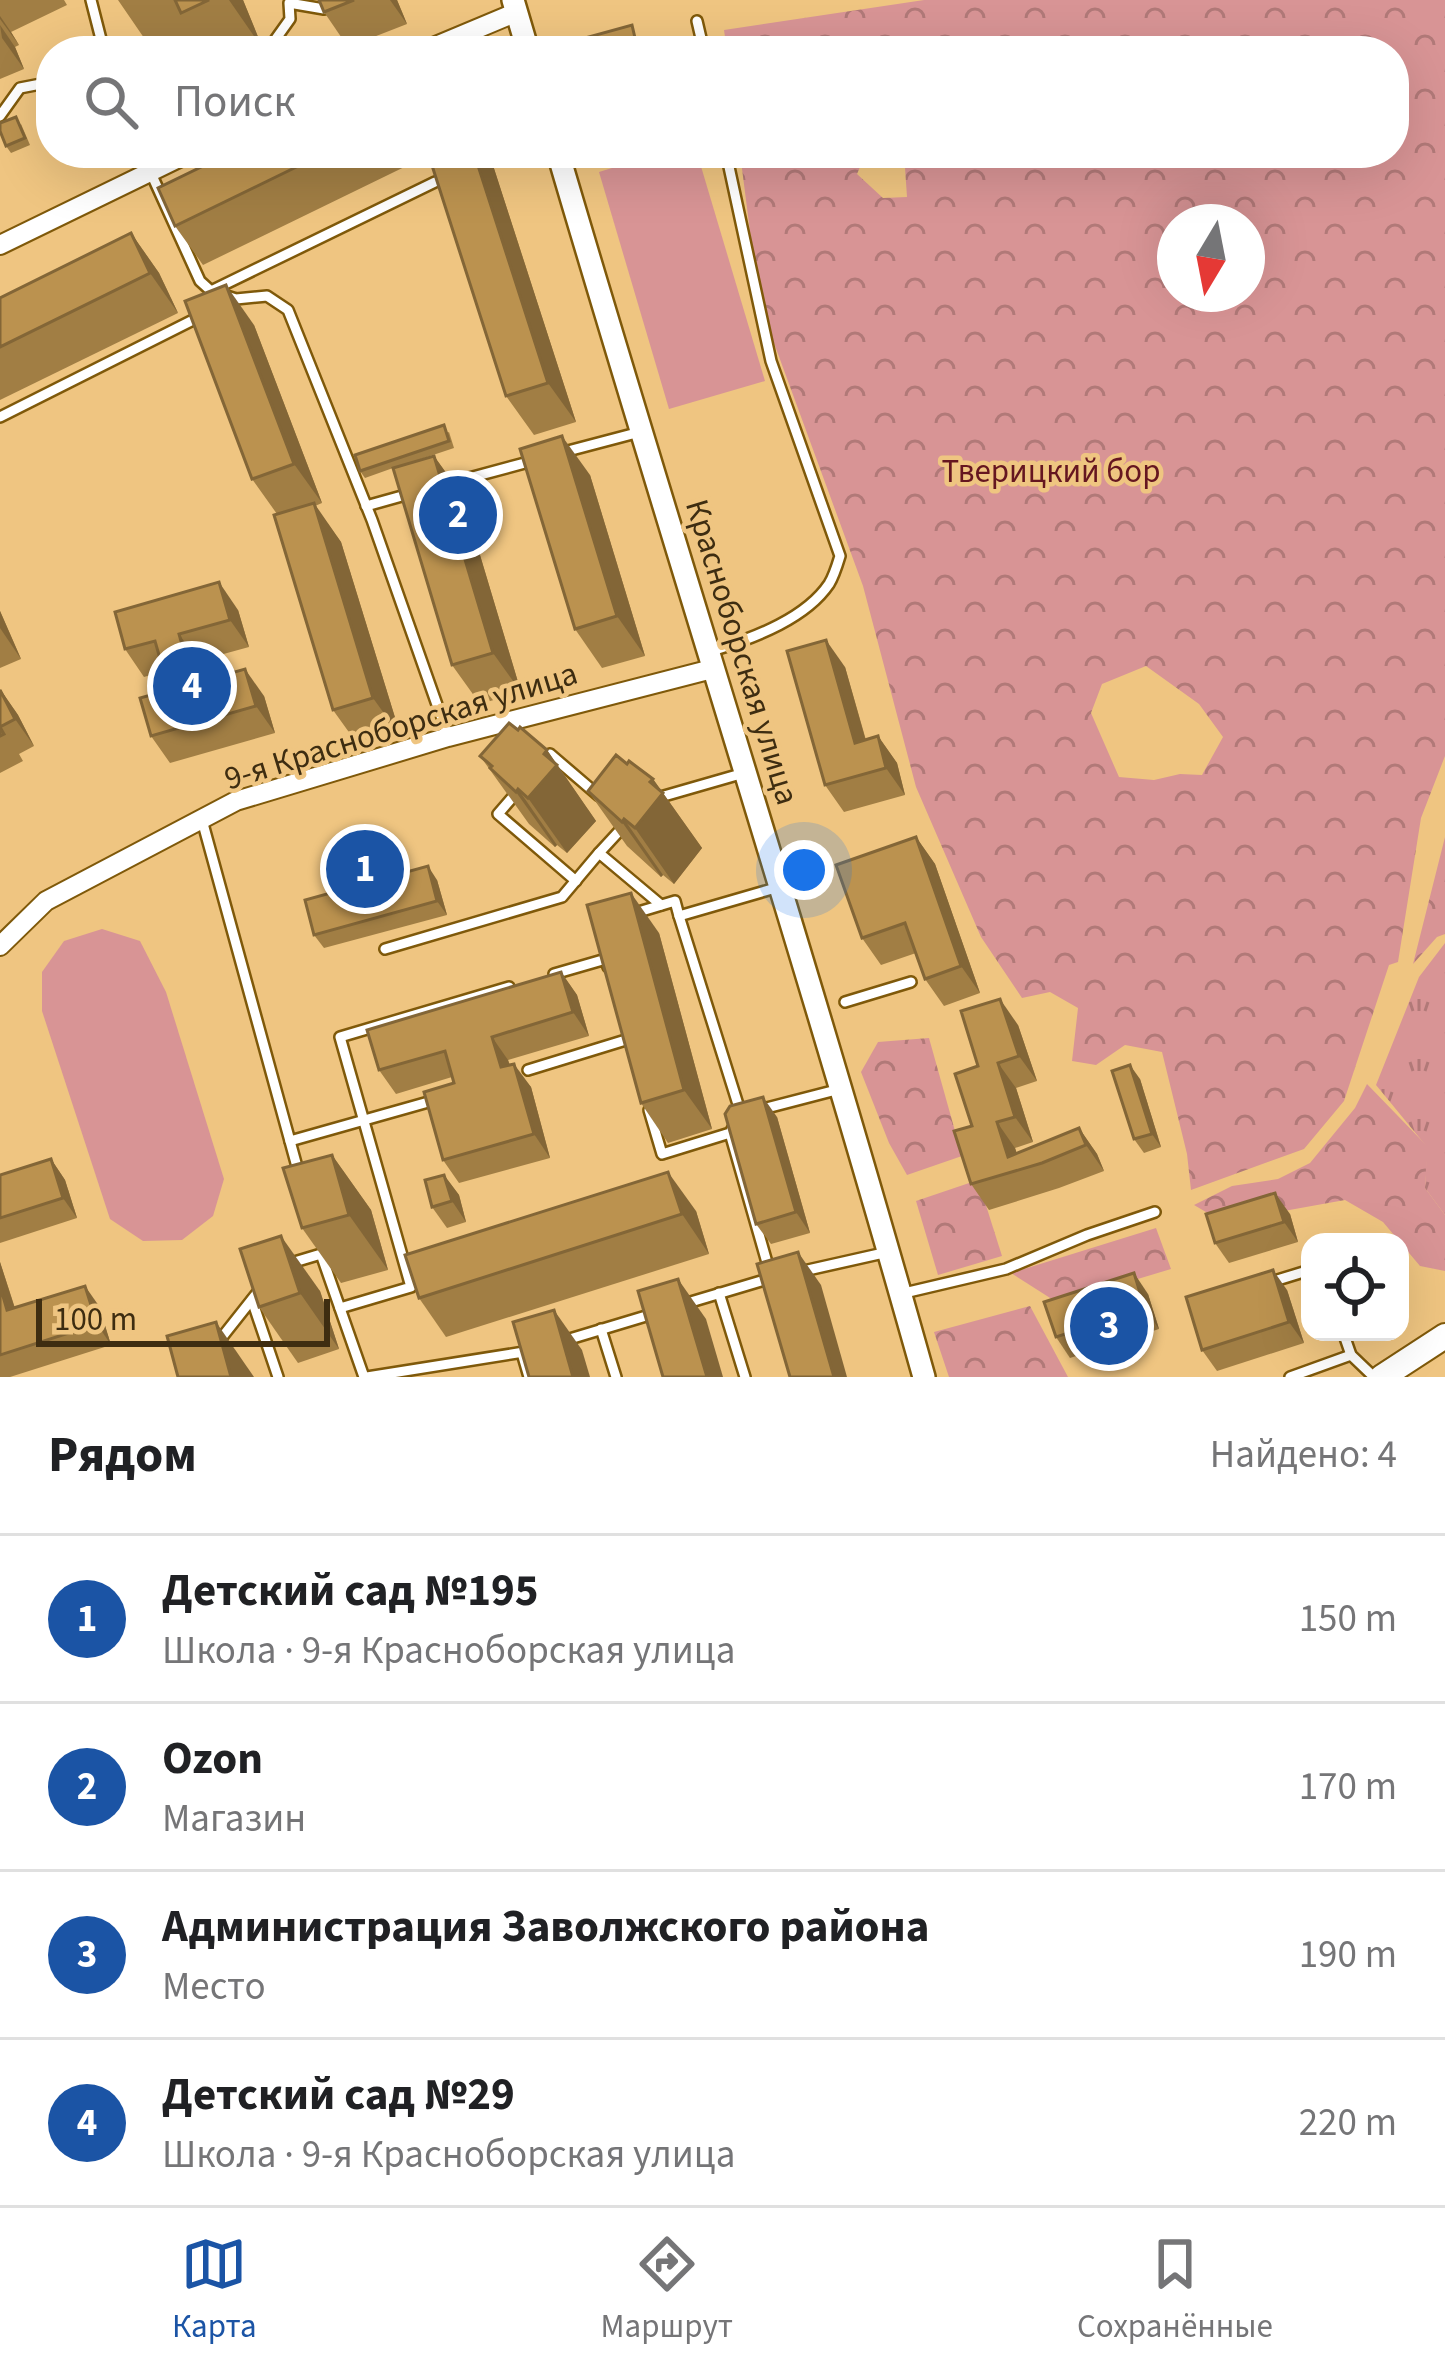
<!DOCTYPE html>
<html lang="ru">
<head>
<meta charset="utf-8">
<style>
  :root { --surface:#fff; --page:#f6f6f6; --text:#202124; --muted:#757577; --line:#e0e0e0; --accent:#1b54a5 }
  body { margin:0; font-family:"Source Sans 3",sans-serif; background:var(--page); color:var(--text) }
  .controls { position:absolute; right:36px; bottom:36px; display:grid; overflow:hidden; border-radius:24px; box-shadow:0 12px 48px #0002 }
  .controls button { width:108px; height:108px; display:grid; place-items:center; padding:0; border:0; border-bottom:3px solid var(--line); background:var(--surface); color:var(--text); font:60px sans-serif }
  .compass { position:absolute; left:1157px; top:204px; width:108px; height:108px; border-radius:50%; background:var(--surface); box-shadow:0 12px 48px #0002; rotate:190deg }
  .scale { position:absolute; left:36px; bottom:30px; width:294px; box-sizing:border-box; padding-left:12px; border:6px solid #3e2d11; border-top:0; font-size:33px; line-height:42px; white-space:nowrap; color:#3e2d11; -webkit-text-stroke:9px #efc581; paint-order:stroke }
  .you { position:absolute; left:804px; top:870px; width:42px; height:42px; margin:-30px; border:9px solid #fff; border-radius:50%; background:#1a73e8; box-shadow:0 0 0 18px #1a73e833 }
  .badge { display:grid; place-items:center; width:78px; height:78px; border-radius:50%; background:var(--accent); color:#fff; font-size:39px; font-weight:700 }
  .pin { position:absolute; translate:-50% -50%; border:6px solid #fff; box-shadow:0 3px 12px #0006 }
  .list { margin:0; padding:0; list-style:none }
  h2 { display:flex; justify-content:space-between; align-items:center; height:156px; margin:0; padding:0 48px; font-size:51px }
  h2 small { font-size:39px; font-weight:400; color:var(--muted) }
  .list li { display:grid; grid-template-columns:78px 1fr auto; gap:36px; align-items:center; box-sizing:border-box; height:168px; padding:0 48px; border-top:3px solid var(--line) }
  .list b { display:block; font-size:45px; white-space:nowrap }
  .list p { margin:0; font-size:39px; white-space:nowrap; color:var(--muted) }
  .list em { font-size:39px; font-style:normal; color:var(--muted) }
  .icon { flex:none; width:66px; height:66px; fill:none; stroke:currentColor; stroke-width:2; stroke-linecap:round; stroke-linejoin:round }
  .map { position:relative; flex:none; width:1445px; height:1377px; overflow:hidden }
  .search { position:absolute; background:var(--surface); box-shadow:0 12px 48px #0002; left:36px; right:36px; top:36px; height:132px; display:flex; align-items:center; gap:30px; box-sizing:border-box; padding:0 42px; border-radius:48px; color:var(--muted); font-size:45px }
  .sheet { height:828px; background:var(--surface) }
  nav { display:flex; justify-content:space-around; align-items:center; box-sizing:border-box; height:168px; border-top:3px solid var(--line); background:var(--surface); font-size:33px; color:var(--muted) }
  nav a { display:grid; justify-items:center; gap:6px }
  nav .on { color:var(--accent) }
  .map>svg:first-child { display:block }
  .forest { fill:url(#forest-crowns); fill-rule:evenodd }
  .park { fill:url(#park-tufts) }
  .pitch { fill:#d89495 }
  .lines { fill:none; stroke-linecap:round; stroke-linejoin:round }
  .service-casing { stroke:#7f590a; stroke-width:14 }
  .minor-casing { stroke:#7f590a; stroke-width:22 }
  .tertiary-casing { stroke:#7f590a; stroke-width:26 }
  .secondary-casing { stroke:#7f590a; stroke-width:28 }
  .service { stroke:#fff; stroke-width:9 }
  .minor { stroke:#fff; stroke-width:18 }
  .tertiary { stroke:#fff; stroke-width:21 }
  .secondary { stroke:#fff; stroke-width:24 }
  .wall { fill:#a17e44 }
  .shaded-wall { fill:#836637 }
  .building { fill:#bb924f; stroke:#836637; stroke-width:3 }
  .labels { text-anchor:middle; dominant-baseline:central; stroke-width:9; stroke-linejoin:round; paint-order:stroke }
  .park-label { font-size:33px; fill:#651620; stroke:#efc581 }
  .street-label { font-size:33px; fill:#3e2d11; stroke:#efc581 }
</style>
</head>
<body>
<div class="map">
<svg width="1445" height="1377" viewBox="0 0 1445 1377">
  <defs>
    <pattern id="forest-crowns" width="20" height="18" patternUnits="userSpaceOnUse" patternTransform="scale(3)"><rect width="20" height="18" fill="#d89495"/><path d="M2 6a3 3 0 1 1 6 0M12 15a3 3 0 1 1 6 0" fill="none" stroke="#b17978"/></pattern>
    <pattern id="park-tufts" width="24" height="20" patternUnits="userSpaceOnUse" patternTransform="scale(3)"><rect width="24" height="20" fill="#d89495"/><path d="M3 7l-1-3M5 7V3M7 7l1-3M15 17l-1-3M17 17v-4M19 17l1-3" fill="none" stroke="#b17978"/></pattern>
  </defs>
  <rect width="100%" height="100%" fill="#efc581"/>
  <!-- forest -->
  <g class="forest">
    <path d="M924,0h521v756l-24,62 -23,144 -9,3 -45,136 -40,48 -113,41 -4,-36 -25,-102 -37,-7 -29,20 -24,-4 6,-53 -28,-16 -28,6 -41,-61 -65,-150 -53,-201 -104,-284 -19,-149h126l-9,21 26,24 24,-1 -3,-44h490v-102h-667l-3,-21zM1175,222h72v72h-72zM1146,666l53,38 24,33 -21,38 -22,-1 -26,6 -35,-3 -28,-64 11,-29z"/>
    <path d="M1445,837v97l-8,3 -24,27z"/>
    <path d="M929,1038l33,118 -55,19 -18,-32 -28,-71 17,-30z"/>
    <path d="M1367,1084l61,63 -3,41 20,27v56l-25,-5 -37,-44 -38,-22 -122,22 -29,-17 38,-19 46,-7 32,-16 45,-55z"/>
    <path d="M978,1180l24,76 -64,19 -22,-74z"/>
    <path d="M1156,1228l15,41 -113,34 -47,-30z"/>
    <path d="M1030,1306l38,71h-119l-15,-45z"/>
  </g>
  <!-- park -->
  <path class="park" d="M1445,943v272l-20,-27 2,-41 -51,-62 43,-108z"/>
  <!-- pitch -->
  <g class="pitch">
    <path d="M661,153h36l68,228 -96,28 -70,-237z"/>
    <path d="M102,929l38,12 26,51 58,187 -11,37 -31,24 -39,1 -33,-22 -68,-208v-39l22,-31z"/>
  </g>
  <g class="lines">
    <!-- service casing -->
    <g class="service-casing">
      <g id="service">
        <path d="M91,0l13,51"/>
        <path d="M697,21l7,30"/>
        <path d="M280,51l-5,-11 15,-21 -1,-16 35,6"/>
        <path d="M0,116l20,-28 31,-6"/>
        <path d="M150,171l50,110 11,10 25,8 31,-3 21,14 84,210 76,216"/>
        <path d="M211,291l224,-109"/>
        <path d="M0,417l199,-100"/>
        <path d="M564,452l76,-20"/>
        <path d="M443,485l93,-25"/>
        <path d="M366,506l43,-12"/>
        <path d="M712,644l6,5c38,-12 88,-31 111,-65 5,-8 8,-18 11,-28l-69,-195 -45,-208"/>
        <path d="M545,760l5,-6 49,42"/>
        <path d="M518,791l-20,23 78,67"/>
        <path d="M657,798l87,-25"/>
        <path d="M202,820l97,354"/>
        <path d="M599,853l24,-26"/>
        <path d="M635,913l40,-12 4,15"/>
        <path d="M385,949l177,-52 37,-44 62,52"/>
        <path d="M554,974l52,-15 2,8"/>
        <path d="M845,1002l66,-20"/>
        <path d="M528,1070l101,-31"/>
        <path d="M763,1109l77,-20"/>
        <path d="M649,1110l13,44 68,-21 5,-9"/>
        <path d="M741,1114l-62,-198 100,-29"/>
        <path d="M730,1133l40,140"/>
        <path d="M290,1141l149,-42"/>
        <path d="M291,1263l30,-9 43,123"/>
        <path d="M799,1272l89,-20"/>
        <path d="M1271,1282l39,-12"/>
        <path d="M719,1293l26,84"/>
        <path d="M900,1294l106,-25 81,-34 68,-23"/>
        <path d="M252,1300l26,77"/>
        <path d="M684,1304l87,-26"/>
        <path d="M340,1308l71,-21 -71,-250 169,-50"/>
        <path d="M601,1329l15,48"/>
        <path d="M1343,1332l8,23 23,22"/>
        <path d="M219,1341l42,-53"/>
        <path d="M563,1341l93,-28"/>
        <path d="M522,1353l7,24"/>
        <path d="M367,1377l163,-26"/>
        <path d="M1290,1377l61,-22"/>
      </g>
    </g>
    <!-- minor casing -->
    <g class="minor-casing">
      <g id="minor">
        <path d="M424,51l93,-39"/>
        <path d="M0,245l189,-92"/>
        <path d="M0,946l46,-45 190,-100 212,-64 264,-68"/>
      </g>
    </g>
    <!-- tertiary casing -->
    <g class="tertiary-casing">
      <g id="tertiary">
        <path d="M513,0l15,51"/>
        <path d="M558,153c120,409 251,814 366,1224"/>
      </g>
    </g>
    <!-- secondary casing -->
    <g class="secondary-casing">
      <path id="secondary" d="M1382,1377l63,-41"/>
    </g>
    <!-- service -->
    <use href="#service" class="service"/>
    <!-- minor -->
    <use href="#minor" class="minor"/>
    <!-- tertiary -->
    <use href="#tertiary" class="tertiary"/>
    <!-- secondary -->
    <use href="#secondary" class="secondary"/>
  </g>
  <!-- wall -->
  <g class="wall">
    <path d="M0,0h64l3,5 -56,27 8,13 -4,2 9,22 -24,10z"/>
    <path d="M118,0h125l20,49 -4,2h-51l-7,-10 -23,10h-25z"/>
    <path d="M319,0h78l10,24 -59,23 -24,-35z"/>
    <path d="M21,124l9,21 -19,8 -5,-7z"/>
    <path d="M230,153h259l87,269 -42,13 -28,-39 -77,-241 -226,110 -28,-39z"/>
    <path d="M131,233l28,40 19,40 -178,87v-102z"/>
    <path d="M254,325l68,178 -7,3 26,36 60,195 -40,12 -28,-39 -56,-196 -25,-35z"/>
    <path d="M449,432l5,16 -42,14 22,-6 28,39 59,197 -41,12 -28,-39 -59,-197 -28,10 -5,-7z"/>
    <path d="M590,475l55,181 -43,12 -27,-39z"/>
    <path d="M238,610l11,37 -51,14 5,20 61,15 11,37 -105,30 -19,-27 18,-46 -5,-19 -20,6 -19,-28z"/>
    <path d="M0,611l21,48 -21,9z"/>
    <path d="M845,667l21,73 12,-4 19,27 8,32 -61,17 -19,-27z"/>
    <path d="M0,689l18,26 16,31 -15,8 4,7 -23,12z"/>
    <path d="M547,750l49,71 -29,32 -10,-8 -2,2 -26,-23 -49,-68z"/>
    <path d="M627,764l26,15 49,69 -28,36 -11,-9 -2,2 -34,-31 -39,-55z"/>
    <path d="M916,837l19,27 45,129 -36,13 -19,-27 -9,-26 -35,12 -19,-27z"/>
    <path d="M437,880l10,35 -123,33 -10,-13z"/>
    <path d="M659,933l53,196 -44,14 -27,-40z"/>
    <path d="M561,972l16,23 12,41 -81,24 2,5 21,22 19,71 -91,25 -16,-23 11,-77 -2,-6 -56,17 -17,-24z"/>
    <path d="M1018,1025l19,56 -21,7 17,54 -18,6 2,6 62,-26 18,26 7,17 -45,17 -70,22 -18,-26 1,-58 6,-60z"/>
    <path d="M1140,1079l21,68 -17,6 -10,-14z"/>
    <path d="M777,1117l33,116 -39,11 -15,-20z"/>
    <path d="M332,1155l39,55 17,60 -47,13 -39,-55z"/>
    <path d="M51,1159l14,21 12,38 -77,25v-68z"/>
    <path d="M444,1175l15,20 7,27 -19,6 -15,-21z"/>
    <path d="M696,1211l13,43 -263,83 -27,-39 -14,-43z"/>
    <path d="M1290,1214l8,28 -69,21 -14,-20z"/>
    <path d="M240,1249l80,42 19,58 -41,14 -39,-56z"/>
    <path d="M0,1262l15,46 84,-2 12,39 -101,32h-10z"/>
    <path d="M1287,1290l17,53 -87,28 -15,-21z"/>
    <path d="M1148,1294l11,35 -89,29 -14,-21z"/>
  </g>
  <!-- shaded-wall -->
  <g class="shaded-wall">
    <path d="M229,0h14l20,49z"/>
    <path d="M390,0h7l10,24z"/>
    <path d="M0,16l11,16 8,13 -19,-26z"/>
    <path d="M0,25l15,22 9,22 -22,-31z"/>
    <path d="M474,153h15l87,269 -28,-39z"/>
    <path d="M131,233l28,40 19,40 -28,-40z"/>
    <path d="M226,285l28,40 68,178 -28,-39z"/>
    <path d="M562,436l28,39 55,181 -28,-40z"/>
    <path d="M434,456l28,39 59,197 -28,-39z"/>
    <path d="M314,503l27,39 60,195 -28,-39z"/>
    <path d="M219,582l19,28 11,37 -19,-27z"/>
    <path d="M0,611l21,48 -21,-31z"/>
    <path d="M179,634l19,27 14,50 -19,-27z"/>
    <path d="M826,640l19,27 29,103 -19,-27z"/>
    <path d="M245,669l19,27 11,37 -19,-27z"/>
    <path d="M0,689l18,26 16,31 -19,-27z"/>
    <path d="M878,736l19,27 8,32 -19,-27z"/>
    <path d="M547,750l49,71 -29,32 -39,-55z"/>
    <path d="M653,779l49,69 -28,36 -39,-56z"/>
    <path d="M518,789l39,56 -2,2 -39,-55z"/>
    <path d="M624,819l39,56 -2,2 -39,-55z"/>
    <path d="M916,837l19,27 45,129 -19,-27z"/>
    <path d="M428,866l9,14 10,35 -10,-14z"/>
    <path d="M631,893l28,40 53,196 -28,-39z"/>
    <path d="M561,972l16,23 12,41 -16,-24z"/>
    <path d="M1000,999l18,26 19,56 -18,-25z"/>
    <path d="M492,1037l16,23 9,31 -16,-24z"/>
    <path d="M998,1063l18,25 17,54 -18,-25z"/>
    <path d="M514,1064l17,23 19,71 -16,-24z"/>
    <path d="M1130,1065l10,14 21,68 -9,-13z"/>
    <path d="M763,1097l14,20 33,116 -14,-21z"/>
    <path d="M997,1122l18,26 7,21 -14,-12z"/>
    <path d="M1079,1128l18,26 7,17 -18,-26z"/>
    <path d="M332,1155l39,55 17,60 -39,-55z"/>
    <path d="M51,1159l14,21 12,38 -14,-20z"/>
    <path d="M668,1172l28,39 13,43 -27,-40z"/>
    <path d="M444,1175l15,20 7,27 -14,-21z"/>
    <path d="M1275,1193l15,21 8,28 -14,-20z"/>
    <path d="M281,1236l39,55 19,58 -39,-56z"/>
    <path d="M798,1252l23,33 26,92h-13z"/>
    <path d="M0,1262l22,69 -15,-21 -7,-24z"/>
    <path d="M1273,1270l14,20 17,53 -15,-21z"/>
    <path d="M1134,1273l14,21 11,35 -14,-20z"/>
    <path d="M678,1279l28,40 17,58h-16z"/>
    <path d="M85,1286l14,20 12,39 -14,-21z"/>
    <path d="M554,1310l28,40 8,27h-17z"/>
    <path d="M216,1322l38,55h-23z"/>
  </g>
  <!-- building -->
  <g class="building">
    <path d="M175,0h34l-28,13z"/>
    <path d="M319,0h35l-30,12z"/>
    <path d="M632,25l6,26h-73l-2,-7z"/>
    <path d="M16,117l9,21 -19,8 -6,-15v-8z"/>
    <path d="M230,153h95l-150,73 -17,-38z"/>
    <path d="M428,153h46l74,230 -42,13z"/>
    <path d="M131,233l19,40 -150,74v-49z"/>
    <path d="M226,285l68,179 -42,15 -67,-178z"/>
    <path d="M444,425l5,16 -89,30 -5,-16z"/>
    <path d="M562,436l55,180 -42,13 -55,-180z"/>
    <path d="M434,456l59,197 -41,12 -59,-197z"/>
    <path d="M314,503l59,195 -40,12 -59,-195z"/>
    <path d="M219,582l11,38 -51,14 14,50 52,-15 11,37 -105,30 -11,-38 29,-8 -14,-49 -30,8 -10,-37z"/>
    <path d="M826,640l29,103 23,-7 8,32 -61,17 -38,-134z"/>
    <path d="M0,690l15,29 -15,8 4,7 -4,2z"/>
    <path d="M509,723l9,7 2,-3 27,23 -3,4 13,11 -29,33 -10,-9 -2,3 -26,-24 2,-2 -12,-10z"/>
    <path d="M616,755l11,9 2,-3 24,18 -3,3 13,11 -28,35 -11,-9 -2,3 -34,-31z"/>
    <path d="M916,837l45,129 -36,13 -20,-56 -43,15 -26,-73z"/>
    <path d="M428,866l9,35 -123,34 -9,-35z"/>
    <path d="M631,893l53,197 -43,13 -54,-198z"/>
    <path d="M561,972l12,40 -81,25 9,30 13,-3 20,70 -91,26 -19,-68 30,-9 -9,-32 -66,19 -12,-40z"/>
    <path d="M1000,999l19,57 -21,7 17,54 -18,5 11,35 71,-29 7,17 -44,18 -71,21 -17,-53 18,-5 -17,-52 23,-8 -17,-55z"/>
    <path d="M1130,1065l22,69 -18,5 -22,-68z"/>
    <path d="M763,1097l33,115 -40,12 -31,-110 5,-8z"/>
    <path d="M332,1155l17,60 -47,13 -19,-60z"/>
    <path d="M51,1159l12,39 -63,20v-43z"/>
    <path d="M668,1172l14,42 -263,84 -14,-43z"/>
    <path d="M444,1175l8,26 -20,6 -7,-27z"/>
    <path d="M1275,1193l9,29 -69,21 -9,-29z"/>
    <path d="M281,1236l19,57 -41,14 -19,-58z"/>
    <path d="M798,1252l36,125h-44l-33,-113z"/>
    <path d="M1273,1270l16,52 -87,28 -16,-53z"/>
    <path d="M1134,1273l11,36 -89,28 -12,-35z"/>
    <path d="M678,1279l29,98h-44l-25,-86z"/>
    <path d="M0,1286l7,24 78,-24 12,38 -97,31z"/>
    <path d="M554,1310l19,67h-44l-16,-55z"/>
    <path d="M216,1322l15,55h-53l-11,-41z"/>
  </g>
  <g class="labels">
    <!-- park labels -->
    <g class="park-label">
      <text x="1051" y="471">Тверицкий бор</text>
    </g>
    <!-- street labels -->
    <g class="street-label">
      <text transform="translate(742 652) rotate(73)">Красноборская улица</text>
      <text transform="translate(401 726) rotate(-17)">9-я Красноборская улица</text>
    </g>
  </g>
</svg>
<div class="controls">
<button><svg class="icon" aria-label="locate" viewBox="0 0 24 24"><circle cx="12" cy="12" r="6"/><path d="M12 2v4M12 18v4M2 12h4M18 12h4"/></svg></button>
</div>
<svg class="compass" viewBox="-18 -18 36 36"><path d="M0-13l5 13h-10z" fill="#e53935"/><path d="M0 13l5-13h-10z" fill="#757577"/></svg>
<div class="scale">100 m</div>
<div class="you"></div>
<div class="pin badge" style="left:365px;top:869px">1</div>
<div class="pin badge" style="left:458px;top:515px">2</div>
<div class="pin badge" style="left:1109px;top:1326px">3</div>
<div class="pin badge" style="left:192px;top:686px">4</div>
<div class="search"><svg class="icon" aria-label="search" viewBox="0 0 24 24"><circle cx="10" cy="10" r="6"/><path d="M15 15l6 6"/></svg>Поиск</div>
</div>
<section class="sheet">
<h2>Рядом<small>Найдено: 4</small></h2>
<ul class="list">
<li><span class="badge">1</span><div><b>Детский сад №195</b><p>Школа · 9-я Красноборская улица</p></div><em>150 m</em></li>
<li><span class="badge">2</span><div><b>Ozon</b><p>Магазин</p></div><em>170 m</em></li>
<li><span class="badge">3</span><div><b>Администрация Заволжского района</b><p>Место</p></div><em>190 m</em></li>
<li><span class="badge">4</span><div><b>Детский сад №29</b><p>Школа · 9-я Красноборская улица</p></div><em>220 m</em></li>
</ul>
</section>
<nav>
<a class="on"><svg class="icon" aria-label="map" viewBox="0 0 24 24"><path d="M3 6l6-2 6 2 6-2v14l-6 2-6-2-6 2zM9 4v14M15 6v14"/></svg>Карта</a>
<a><svg class="icon" aria-label="directions" viewBox="0 0 24 24"><path d="M12 3l9 9-9 9-9-9zM9 14v-3h6M13 9l2 2-2 2"/></svg>Маршрут</a>
<a><svg class="icon" aria-label="saved" viewBox="0 0 24 24"><path d="M7 4h10v16l-5-4-5 4z"/></svg>Сохранённые</a>
</nav>
</body>
</html>
